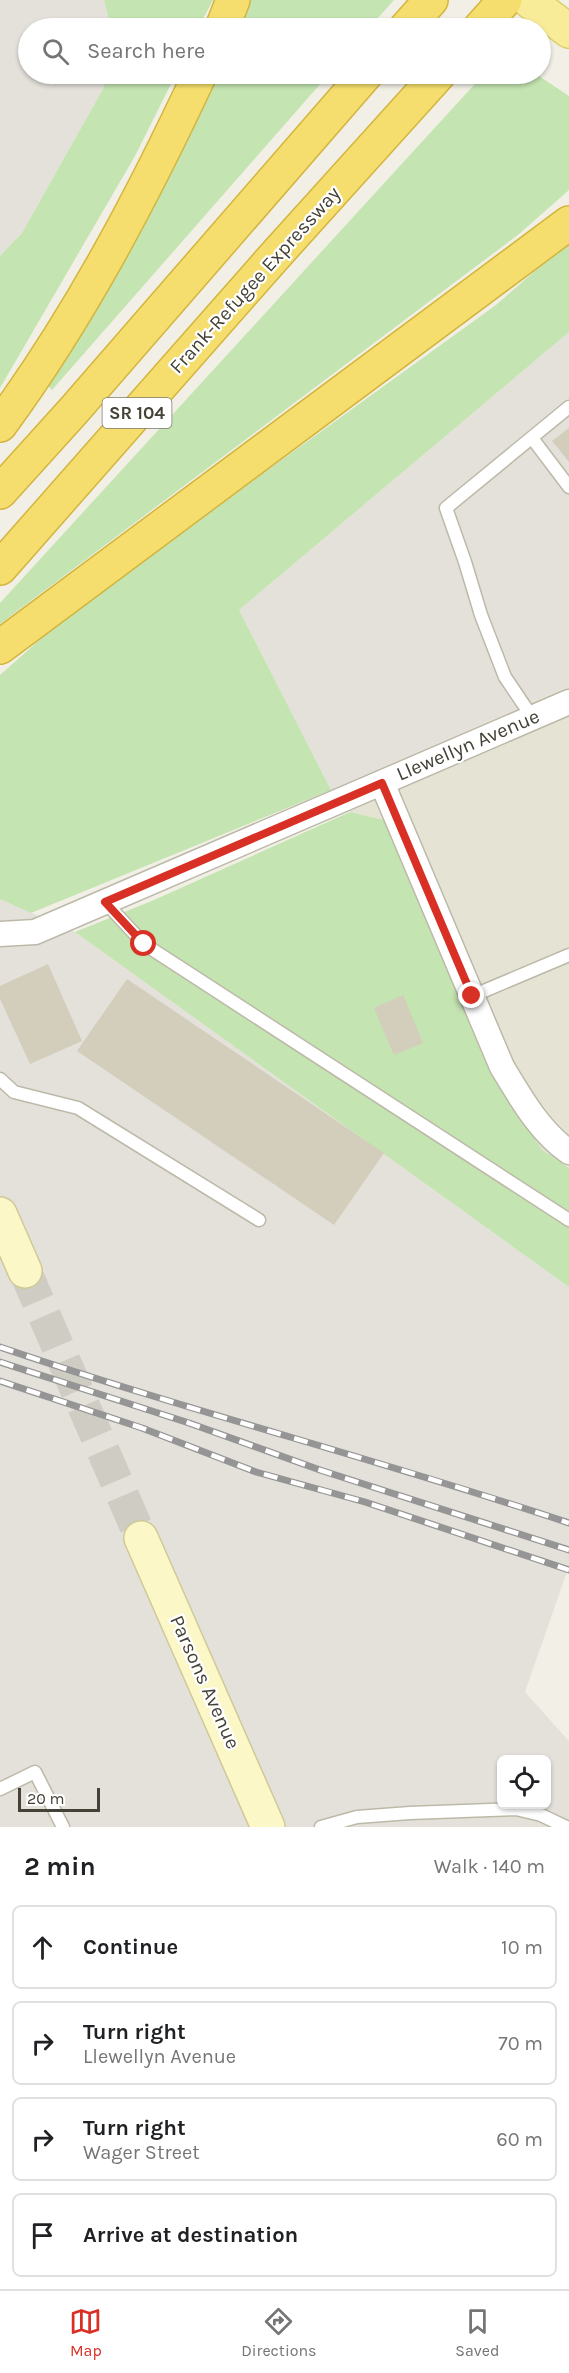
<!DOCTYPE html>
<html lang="en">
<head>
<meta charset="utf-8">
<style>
  :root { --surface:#fff; --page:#f6f6f6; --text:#202124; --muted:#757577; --line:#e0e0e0; --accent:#d93025 }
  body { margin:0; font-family:Karla,sans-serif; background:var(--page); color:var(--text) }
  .controls { position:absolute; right:18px; bottom:18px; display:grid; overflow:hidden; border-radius:9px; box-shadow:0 2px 4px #0004 }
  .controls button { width:54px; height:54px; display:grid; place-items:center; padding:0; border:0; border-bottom:2px solid var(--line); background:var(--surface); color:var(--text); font:30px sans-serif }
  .scale { position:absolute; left:18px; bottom:15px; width:82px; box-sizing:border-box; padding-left:6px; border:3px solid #444136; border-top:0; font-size:16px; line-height:21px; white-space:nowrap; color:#444136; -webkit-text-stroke:4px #fff; paint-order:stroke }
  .stop { position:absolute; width:18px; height:18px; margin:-14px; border:4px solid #d93025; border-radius:50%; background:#fff }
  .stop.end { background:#d93025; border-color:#fff; box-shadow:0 2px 6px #0008 }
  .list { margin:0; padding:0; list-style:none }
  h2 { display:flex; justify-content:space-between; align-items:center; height:78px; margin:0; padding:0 24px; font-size:26px }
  h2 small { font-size:20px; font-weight:400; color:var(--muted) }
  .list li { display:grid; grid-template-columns:39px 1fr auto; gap:18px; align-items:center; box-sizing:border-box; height:84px; margin:0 12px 12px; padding:0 12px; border:2px solid var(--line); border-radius:9px }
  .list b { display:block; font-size:22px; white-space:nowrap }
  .list p { margin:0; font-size:20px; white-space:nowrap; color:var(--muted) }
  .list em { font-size:20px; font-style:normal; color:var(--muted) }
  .icon { flex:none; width:33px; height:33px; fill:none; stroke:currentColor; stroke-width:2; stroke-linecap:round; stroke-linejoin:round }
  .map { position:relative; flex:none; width:569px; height:1827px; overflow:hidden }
  .search { position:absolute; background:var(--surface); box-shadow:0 2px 4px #0004; left:18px; right:18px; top:18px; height:66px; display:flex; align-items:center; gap:15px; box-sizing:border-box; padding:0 21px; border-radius:33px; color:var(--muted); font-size:22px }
  .sheet { height:462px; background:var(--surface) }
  nav { display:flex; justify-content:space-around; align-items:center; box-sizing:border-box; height:84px; border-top:2px solid var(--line); background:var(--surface); font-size:16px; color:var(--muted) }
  nav a { display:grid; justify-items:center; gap:3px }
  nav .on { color:var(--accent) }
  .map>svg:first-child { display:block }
  .residential { fill:#e5e3d4 }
  .industrial { fill:#e4e1db; fill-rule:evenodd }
  .green { fill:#c4e4b1 }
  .building { fill:#d3cdbc }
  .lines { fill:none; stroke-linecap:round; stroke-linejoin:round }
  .secondary-tunnel { stroke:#cfcdc3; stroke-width:33; stroke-dasharray:33 16; stroke-linecap:butt }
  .lane-casing { stroke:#bdb9a9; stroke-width:15 }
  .street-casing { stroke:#bdb9a9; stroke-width:27 }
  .secondary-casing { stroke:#cfc998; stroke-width:36 }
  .primary-casing { stroke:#dccc6a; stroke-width:36 }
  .highway-casing { stroke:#d3b53e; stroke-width:36 }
  .lane { stroke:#fff; stroke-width:12 }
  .street { stroke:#fff; stroke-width:24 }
  .secondary { stroke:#fbf7c7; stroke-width:33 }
  .primary { stroke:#f8ec99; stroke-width:33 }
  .highway { stroke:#f5de6e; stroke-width:33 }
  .rail-casing { stroke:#959595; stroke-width:7 }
  .rail { stroke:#fff; stroke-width:4.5; stroke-dasharray:14; stroke-linecap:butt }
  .route { stroke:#d93025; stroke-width:8 }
  .labels { text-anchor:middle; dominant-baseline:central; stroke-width:4.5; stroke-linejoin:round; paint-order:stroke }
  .shield { fill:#fff; stroke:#7c7a72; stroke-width:1.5 }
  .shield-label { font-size:18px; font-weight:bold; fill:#444136 }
  .street-label { font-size:20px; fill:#444136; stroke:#fff }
</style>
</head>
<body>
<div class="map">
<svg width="569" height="1827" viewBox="0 0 569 1827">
  <rect width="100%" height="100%" fill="#f2f0e6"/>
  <!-- residential -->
  <path class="residential" d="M569,686v482l-27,-17 -52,-79 -106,-252 -34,-8 -19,-22z"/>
  <!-- industrial -->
  <g class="industrial">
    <path d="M0,0h104l7,28h-83v46h80l-5,15 -81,144 -22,23z"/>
    <path d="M569,332v354l-238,104 -92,-180z"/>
    <path d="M0,899l75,33 494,355v279l-44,126 44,49v86h-569zM502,1760h44v44h-44z"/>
  </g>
  <!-- green -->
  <g class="green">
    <path d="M104,0h109l-15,28h-87z"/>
    <path d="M248,0h146l-25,28h-134z"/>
    <path d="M108,74h68l-41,82 -135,232v-132l22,-23 81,-144z"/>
    <path d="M215,74h114l-277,316 -9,-9z"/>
    <path d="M484,74h52l33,22v94l-50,44 -519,390v-21z"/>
    <path d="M569,241v91l-330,278 92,180 -300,123 -31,-14v-224l69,-61 427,-309z"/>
    <path d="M350,812l34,8 106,252 52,78 27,18v119l-494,-355 79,-32z"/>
  </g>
  <!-- building -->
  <g class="building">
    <path d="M569,428v34l-17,-21z"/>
    <path d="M48,964l34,77 -52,23 -30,-65v-13z"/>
    <path d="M127,979l257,174 -50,72 -257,-174z"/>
    <path d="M403,995l20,48 -29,12 -20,-47z"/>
  </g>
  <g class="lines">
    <!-- secondary-tunnel -->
    <path class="secondary-tunnel" d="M25,1271l116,267"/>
    <!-- lane casing -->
    <g class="lane-casing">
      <g id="lane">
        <path d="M532,438l37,49"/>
        <path d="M532,717l-27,-40 -24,-62 -16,-53 -19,-54 123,-101"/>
        <path d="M105,902l39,42 425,276"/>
        <path d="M472,996l97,-41"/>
        <path d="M0,1079l14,13 64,16 181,112"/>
        <path d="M0,1789l35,-17 28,55"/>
        <path d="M321,1827l36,-10 53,-4 106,-4 25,6 25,12"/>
      </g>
    </g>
    <!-- street casing -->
    <g class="street-casing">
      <g id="street">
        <path d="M382,783l120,284c19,31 37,64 67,85"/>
        <path d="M0,934l35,-2 534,-230"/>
      </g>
    </g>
    <!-- secondary casing -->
    <g class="secondary-casing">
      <g id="secondary">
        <path d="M0,1214l25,57"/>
        <path d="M141,1538l127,289"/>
      </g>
    </g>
    <!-- primary casing -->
    <g class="primary-casing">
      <path id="primary" d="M528,0l41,31"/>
    </g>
    <!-- highway casing -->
    <g class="highway-casing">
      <g id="highway">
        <path d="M222,28l11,-28"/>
        <path d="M406,28l25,-28"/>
        <path d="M480,28l25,-28"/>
        <path d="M0,425c80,-109 143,-229 200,-351"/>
        <path d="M0,492l75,-83 291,-335"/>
        <path d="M0,568l273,-310 166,-184"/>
        <path d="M0,647l569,-424"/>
      </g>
    </g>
    <!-- lane -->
    <use href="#lane" class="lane"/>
    <!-- street -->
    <use href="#street" class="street"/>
    <!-- secondary -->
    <use href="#secondary" class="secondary"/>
    <!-- primary -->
    <use href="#primary" class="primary"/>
    <!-- highway -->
    <use href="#highway" class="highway"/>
    <!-- rail casing -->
    <g class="rail-casing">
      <g id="rail">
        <path d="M0,1347c188,64 381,113 569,176"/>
        <path d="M0,1362l189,61 131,47 249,80"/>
        <path d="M0,1381l142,47 114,44 109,30 204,68"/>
      </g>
    </g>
    <!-- rail -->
    <use href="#rail" class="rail"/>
  </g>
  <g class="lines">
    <!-- route -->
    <path class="route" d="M144,944l-39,-42 277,-119 90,213"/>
  </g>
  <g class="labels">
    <!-- shield labels -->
    <rect class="shield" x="102.5" y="398" width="69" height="30" rx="4.5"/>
    <g class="shield-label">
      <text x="137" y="413">SR 104</text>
    </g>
    <!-- street labels -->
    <g class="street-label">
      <text transform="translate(255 280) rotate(-48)">Frank-Refugee Expressway</text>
      <text transform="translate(468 745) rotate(-23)">Llewellyn Avenue</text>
      <text transform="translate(205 1682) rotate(66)">Parsons Avenue</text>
    </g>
  </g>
</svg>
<div class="controls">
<button><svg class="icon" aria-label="locate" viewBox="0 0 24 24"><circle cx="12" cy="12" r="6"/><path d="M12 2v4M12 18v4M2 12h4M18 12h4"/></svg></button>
</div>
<div class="scale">20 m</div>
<div class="stop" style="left:144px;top:944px"></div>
<div class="stop end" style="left:472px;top:996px"></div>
<div class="search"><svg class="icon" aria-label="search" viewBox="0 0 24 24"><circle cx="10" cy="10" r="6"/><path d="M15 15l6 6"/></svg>Search here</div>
</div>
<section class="sheet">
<h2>2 min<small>Walk · 140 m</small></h2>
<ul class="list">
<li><svg class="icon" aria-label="ahead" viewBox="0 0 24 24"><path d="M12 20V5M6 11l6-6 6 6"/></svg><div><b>Continue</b></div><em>10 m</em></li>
<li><svg class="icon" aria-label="right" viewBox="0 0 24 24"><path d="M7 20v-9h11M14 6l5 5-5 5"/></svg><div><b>Turn right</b><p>Llewellyn Avenue</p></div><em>70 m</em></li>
<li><svg class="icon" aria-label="right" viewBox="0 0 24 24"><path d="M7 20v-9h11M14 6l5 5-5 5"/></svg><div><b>Turn right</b><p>Wager Street</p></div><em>60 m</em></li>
<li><svg class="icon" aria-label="arrive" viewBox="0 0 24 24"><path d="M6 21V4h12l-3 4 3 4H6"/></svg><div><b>Arrive at destination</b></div></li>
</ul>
</section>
<nav>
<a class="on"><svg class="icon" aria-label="map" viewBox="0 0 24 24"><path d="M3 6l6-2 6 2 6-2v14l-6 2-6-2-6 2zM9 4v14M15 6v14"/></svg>Map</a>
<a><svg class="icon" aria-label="directions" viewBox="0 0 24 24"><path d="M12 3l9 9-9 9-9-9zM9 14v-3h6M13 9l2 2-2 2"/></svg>Directions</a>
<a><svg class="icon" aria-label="saved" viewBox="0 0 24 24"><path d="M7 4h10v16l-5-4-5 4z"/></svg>Saved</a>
</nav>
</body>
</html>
